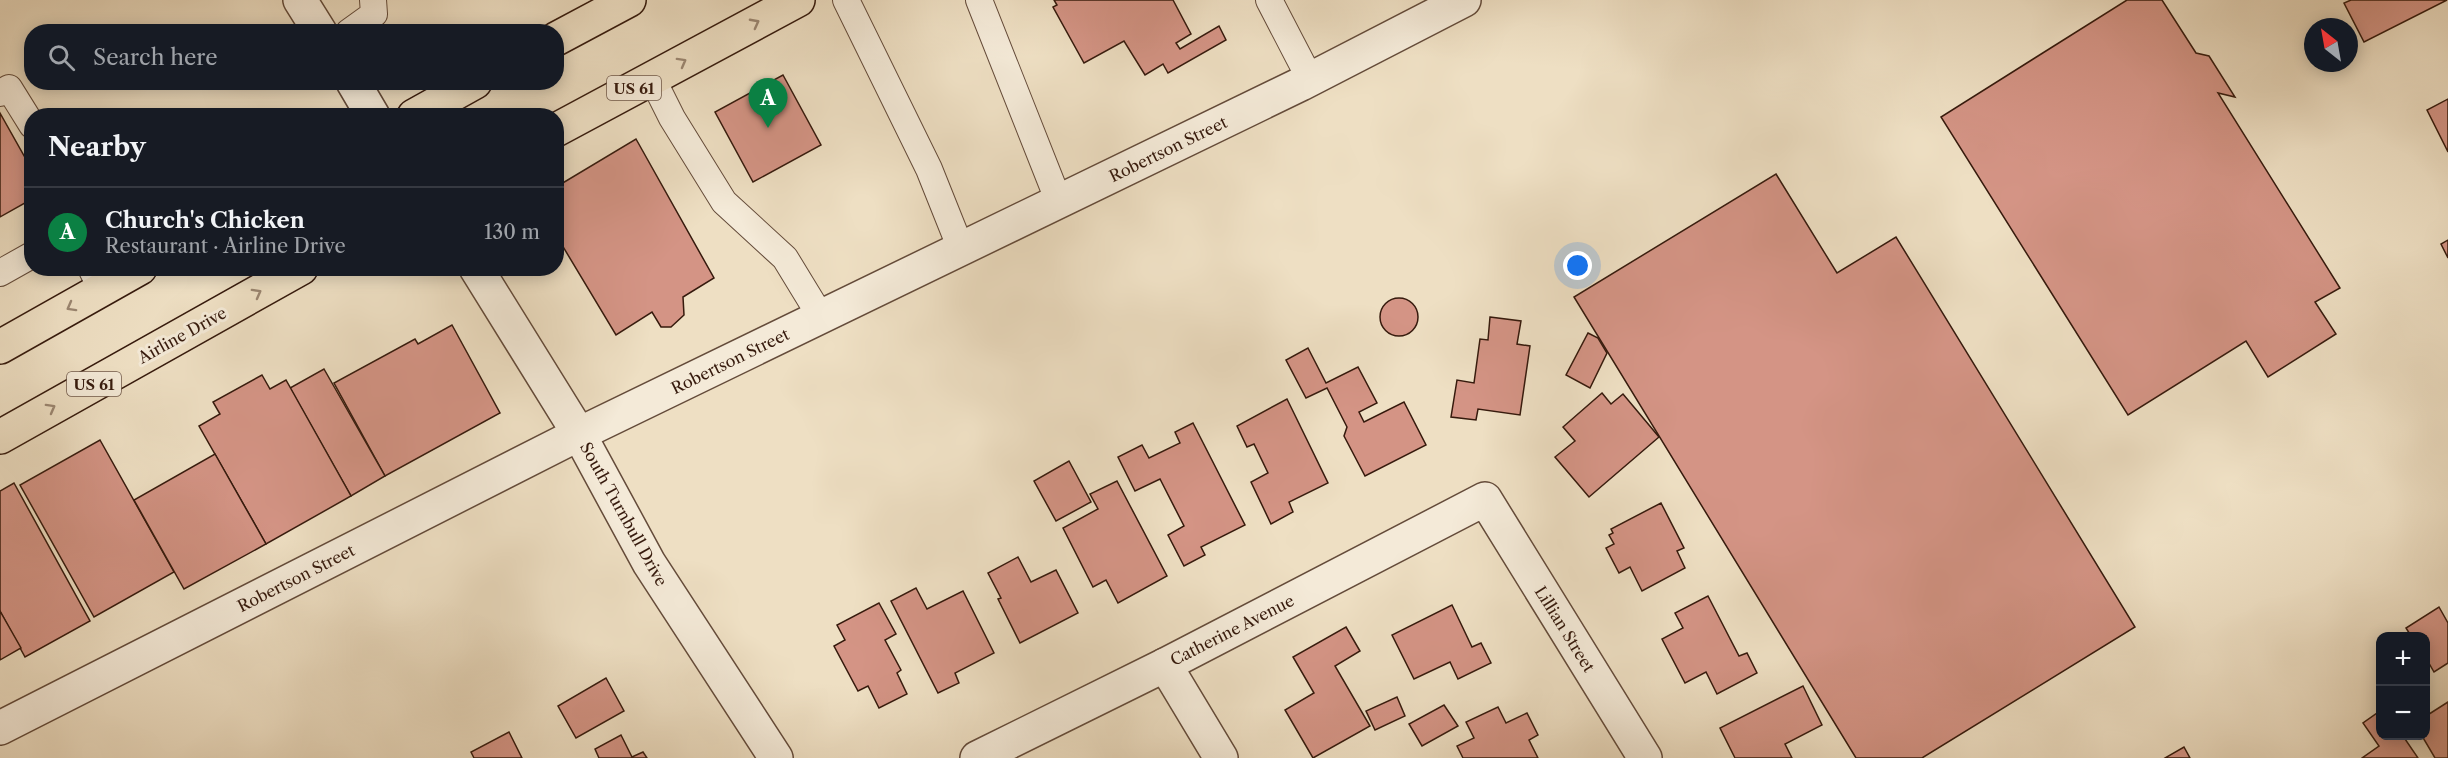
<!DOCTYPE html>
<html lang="en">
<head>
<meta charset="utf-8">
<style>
  :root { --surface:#171b24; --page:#242831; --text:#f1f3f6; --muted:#9ea1a6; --line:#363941; --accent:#0b8043 }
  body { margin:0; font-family:"Libre Caslon Text",serif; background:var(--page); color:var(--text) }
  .controls { position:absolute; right:18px; bottom:18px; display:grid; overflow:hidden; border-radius:12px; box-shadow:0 3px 15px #0003 }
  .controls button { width:54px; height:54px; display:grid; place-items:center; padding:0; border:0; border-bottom:2px solid var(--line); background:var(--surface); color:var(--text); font:30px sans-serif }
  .compass { position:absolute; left:2304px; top:18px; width:54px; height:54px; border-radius:50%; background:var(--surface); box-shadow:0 3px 15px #0003; rotate:329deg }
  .you { position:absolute; left:1578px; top:266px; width:21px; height:21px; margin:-15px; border:4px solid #fff; border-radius:50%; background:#1a73e8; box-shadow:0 0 0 9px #1a73e833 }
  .badge { display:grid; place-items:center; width:39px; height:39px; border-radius:50%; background:var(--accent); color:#fff; font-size:20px; font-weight:700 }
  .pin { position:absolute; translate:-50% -50px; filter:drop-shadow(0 2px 3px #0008) }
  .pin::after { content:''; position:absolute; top:32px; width:21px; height:18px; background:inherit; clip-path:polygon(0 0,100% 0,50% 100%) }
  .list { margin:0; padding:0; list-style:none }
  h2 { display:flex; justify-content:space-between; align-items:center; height:78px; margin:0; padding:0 24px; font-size:26px }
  h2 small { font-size:20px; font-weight:400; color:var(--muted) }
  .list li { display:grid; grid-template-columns:39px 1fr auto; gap:18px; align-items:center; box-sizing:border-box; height:90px; padding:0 24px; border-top:2px solid var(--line) }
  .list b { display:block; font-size:22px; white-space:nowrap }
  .list p { margin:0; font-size:20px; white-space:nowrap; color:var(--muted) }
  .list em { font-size:20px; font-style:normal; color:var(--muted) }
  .icon { flex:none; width:33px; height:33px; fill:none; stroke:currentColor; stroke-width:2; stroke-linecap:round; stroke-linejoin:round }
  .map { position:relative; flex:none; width:2448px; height:758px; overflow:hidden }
  .search { position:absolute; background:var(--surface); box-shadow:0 3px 15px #0003; left:24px; top:24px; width:540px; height:66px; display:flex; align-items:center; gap:15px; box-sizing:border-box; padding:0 21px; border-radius:24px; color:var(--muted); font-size:22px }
  .panel { position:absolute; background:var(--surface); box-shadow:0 3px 15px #0003; left:24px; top:108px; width:540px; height:168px; border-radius:24px }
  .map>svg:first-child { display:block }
  .building { fill:#d49485; stroke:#361a0d; stroke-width:1.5 }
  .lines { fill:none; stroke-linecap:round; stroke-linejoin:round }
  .lane-casing { stroke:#644b3a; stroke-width:28 }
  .street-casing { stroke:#644b3a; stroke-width:36 }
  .highway-casing { stroke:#361a0d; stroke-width:36 }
  .lane { stroke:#f4ead8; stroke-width:26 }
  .street { stroke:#f4ead8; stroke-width:33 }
  .highway { stroke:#eedfc3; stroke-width:33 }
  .oneway { stroke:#9b8671 }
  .labels { text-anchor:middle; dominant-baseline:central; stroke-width:6; stroke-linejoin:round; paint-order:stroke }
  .shield { fill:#f4ead8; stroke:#6f584a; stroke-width:1.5 }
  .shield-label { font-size:15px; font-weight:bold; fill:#361a0d }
  .street-label { font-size:16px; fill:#361a0d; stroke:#f4ead8 }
</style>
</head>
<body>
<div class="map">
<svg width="2448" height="758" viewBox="0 0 2448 758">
  <rect width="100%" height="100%" fill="#eedfc3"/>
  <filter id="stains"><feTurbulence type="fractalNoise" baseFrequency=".00333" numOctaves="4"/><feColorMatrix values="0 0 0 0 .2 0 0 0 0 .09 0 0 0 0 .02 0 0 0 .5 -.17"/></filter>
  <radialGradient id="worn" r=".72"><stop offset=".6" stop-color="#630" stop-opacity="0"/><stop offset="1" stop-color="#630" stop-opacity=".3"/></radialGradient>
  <!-- building -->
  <g class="building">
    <path d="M1054,0h119l18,34 -15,9 4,6 39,-23 7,14 -58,33 -5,-9 -18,11 -21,-34 -40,22 -31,-56 4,-2z"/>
    <path d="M2127,0h35l34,53 13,3 26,41 -17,-4 122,195 -25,14 21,32 -68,43 -22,-36 -118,74 -187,-298z"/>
    <path d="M2351,0h96l-83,42 -20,-39z"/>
    <path d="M783,75l38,70 -68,37 -38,-70z"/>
    <path d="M2448,99v53l-21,-42z"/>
    <path d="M0,113l32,57v29l-32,18z"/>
    <path d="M636,139l78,139 -31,19 1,18 -13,12h-10l-9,-15 -36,23 -60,-100v-48z"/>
    <path d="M1776,174l61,99 59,-36 239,390 -213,131h-66l-282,-461z"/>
    <path d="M2448,240v18l-7,-14z"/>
    <circle cx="1399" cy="317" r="19"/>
    <path d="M1490,317l31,4 -4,23 13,2 -10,69 -42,-6 -2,11 -25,-3 6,-37 17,3 6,-44 8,1z"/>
    <path d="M452,325l48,88 -115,63 -51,-93 81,-44 3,5z"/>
    <path d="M1588,333l10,5 9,15 -17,35 -24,-13z"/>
    <path d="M1308,348l18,35 32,-16 19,36 -18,9 5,10 40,-20 22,43 -61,31 -21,-40 3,-9 -20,-39 -21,10 -20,-38z"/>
    <path d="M324,369l61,107 -34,20 -61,-108z"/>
    <path d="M262,375l8,14 16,-9 65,116 -85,48 -67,-118 21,-12 -7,-12z"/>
    <path d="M1602,393l9,11 12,-10 36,43 -70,60 -34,-40 20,-16 -12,-14z"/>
    <path d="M1287,399l41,84 -39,19 4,10 -22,12 -20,-42 17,-9 -14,-29 -7,3 -10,-21z"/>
    <path d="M1193,423l52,102 -44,22 4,8 -21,11 -16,-31 16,-9 -24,-47 -25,12 -17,-34 24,-12 7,13 31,-15 -5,-11z"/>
    <path d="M100,440l74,132 -80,45 -74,-132z"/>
    <path d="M215,454l51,90 -82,45 -50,-89z"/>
    <path d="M1069,461l22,41 -35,19 -22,-40z"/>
    <path d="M1117,481l50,95 -49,27 -12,-23 -13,7 -30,-59 35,-19 -8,-15z"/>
    <path d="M14,483l76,138 -65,36 -25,-46v-120z"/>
    <path d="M1661,503l23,45 -7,3 8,17 -43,23 -12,-24 -11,6 -13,-25 8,-4 -5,-9 4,-2 -2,-4z"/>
    <path d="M1018,557l13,25 25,-12 22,43 -58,30 -22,-44 3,-1 -13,-25z"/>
    <path d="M916,588l11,21 36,-18 31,62 -39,20 4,10 -21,10 -47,-92z"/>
    <path d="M1708,596l31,60 8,-3 10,20 -40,21 -11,-22 -21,11 -23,-44 21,-11 -8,-15z"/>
    <path d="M879,603l17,31 -11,6 16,30 -4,3 10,21 -28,14 -11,-22 -10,5 -24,-45 11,-6 -8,-15z"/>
    <path d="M1452,605l20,42 9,-4 10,20 -33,16 -8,-17 -36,17 -22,-44z"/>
    <path d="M2439,607l9,16v40l-14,9 -8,-14v-22h-15l-5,-8z"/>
    <path d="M0,611l21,37 -21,12z"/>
    <path d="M1346,627l14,24 -25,15 35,60 -57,32 -28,-48 29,-17 -21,-36z"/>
    <path d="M606,678l18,33 -48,27 -18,-32z"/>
    <path d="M1803,686l19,39 -37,19 7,14h-57l-15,-30z"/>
    <path d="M1397,697l8,19 -30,14 -9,-19z"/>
    <path d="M2448,702v56h-13l-13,-22h4v-20z"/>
    <path d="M1444,705l14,21 -36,20 -13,-22z"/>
    <path d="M1498,707l8,16 21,-10 11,22 -9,5 9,18h-75l-6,-12 17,-8 -8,-16z"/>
    <path d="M2380,711v25h23l15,22h-56l17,-12 -16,-23z"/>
    <path d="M509,732l13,26h-48l-3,-6z"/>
    <path d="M621,735l11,22 11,-5 4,6h-48l-4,-9z"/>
    <path d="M2184,747l6,11h-25z"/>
  </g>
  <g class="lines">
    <!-- lane casing -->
    <g class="lane-casing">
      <g id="lane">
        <path d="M846,0l83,169 32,80"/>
        <path d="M979,0l80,202"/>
        <path d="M1269,0l41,79"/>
        <path d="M349,32l25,-18 -1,-14"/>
        <path d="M652,78l20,40 52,84 61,56 36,59"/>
        <path d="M0,93l9,-5 23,37"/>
        <path d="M91,268l11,22"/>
        <path d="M0,273l32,-18"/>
      </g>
    </g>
    <!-- street casing -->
    <g class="street-casing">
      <g id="street">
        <path d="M300,0l20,32"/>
        <path d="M353,82l20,34"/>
        <path d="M476,268l103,166 70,129 127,195"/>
        <path d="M1165,665l56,93"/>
        <path d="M0,728l579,-294 722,-350 163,-84"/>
        <path d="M977,758l188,-93 320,-166 160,259"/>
      </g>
    </g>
    <!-- highway casing -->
    <g class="highway-casing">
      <g id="highway">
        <path d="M556,39l73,-39"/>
        <path d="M414,116l61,-34"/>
        <path d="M556,130l242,-130"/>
        <path d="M0,347l140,-79"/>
        <path d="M0,437l301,-169"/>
      </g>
    </g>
    <!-- lane -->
    <use href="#lane" class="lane"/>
    <!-- street -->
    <use href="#street" class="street"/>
    <!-- highway -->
    <use href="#highway" class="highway"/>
  </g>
  <!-- one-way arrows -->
  <defs><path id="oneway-chevron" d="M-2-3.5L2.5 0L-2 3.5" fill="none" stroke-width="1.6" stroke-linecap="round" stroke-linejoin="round" transform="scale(1.5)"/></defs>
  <g class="oneway">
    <use href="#oneway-chevron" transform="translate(755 23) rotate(-28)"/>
    <use href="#oneway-chevron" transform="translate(682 62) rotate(-29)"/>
    <use href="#oneway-chevron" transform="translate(257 293) rotate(-29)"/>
    <use href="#oneway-chevron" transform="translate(71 307) rotate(151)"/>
    <use href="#oneway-chevron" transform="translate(51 408) rotate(-29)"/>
  </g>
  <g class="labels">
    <!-- shield labels -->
    <g class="shield">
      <rect x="607" y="76" width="54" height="24" rx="4.5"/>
      <rect x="67" y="372" width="54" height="24" rx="4.5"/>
    </g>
    <g class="shield-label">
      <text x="634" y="88">US 61</text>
      <text x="94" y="384">US 61</text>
    </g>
    <!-- street labels -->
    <g class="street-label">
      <text transform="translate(1168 149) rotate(-26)">Robertson Street</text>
      <text transform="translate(182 335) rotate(-29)">Airline Drive</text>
      <text transform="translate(730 361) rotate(-26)">Robertson Street</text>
      <text transform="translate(624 514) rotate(61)">South Turnbull Drive</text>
      <text transform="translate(296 578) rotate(-27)">Robertson Street</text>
      <text transform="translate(1565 629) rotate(58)">Lillian Street</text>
      <text transform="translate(1232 630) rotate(-27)">Catherine Avenue</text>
    </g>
  </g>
  <rect width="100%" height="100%" filter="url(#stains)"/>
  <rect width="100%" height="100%" fill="url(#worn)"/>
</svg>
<div class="controls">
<button>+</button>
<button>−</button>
</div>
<svg class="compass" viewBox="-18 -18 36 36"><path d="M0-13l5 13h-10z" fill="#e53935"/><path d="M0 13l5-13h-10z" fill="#9ea1a6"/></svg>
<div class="you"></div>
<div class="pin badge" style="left:768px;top:128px">A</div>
<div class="search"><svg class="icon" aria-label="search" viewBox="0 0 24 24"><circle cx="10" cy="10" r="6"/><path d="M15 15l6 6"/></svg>Search here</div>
<section class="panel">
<h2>Nearby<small></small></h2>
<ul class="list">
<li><span class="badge">A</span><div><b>Church's Chicken</b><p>Restaurant · Airline Drive</p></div><em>130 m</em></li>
</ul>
</section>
</div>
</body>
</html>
